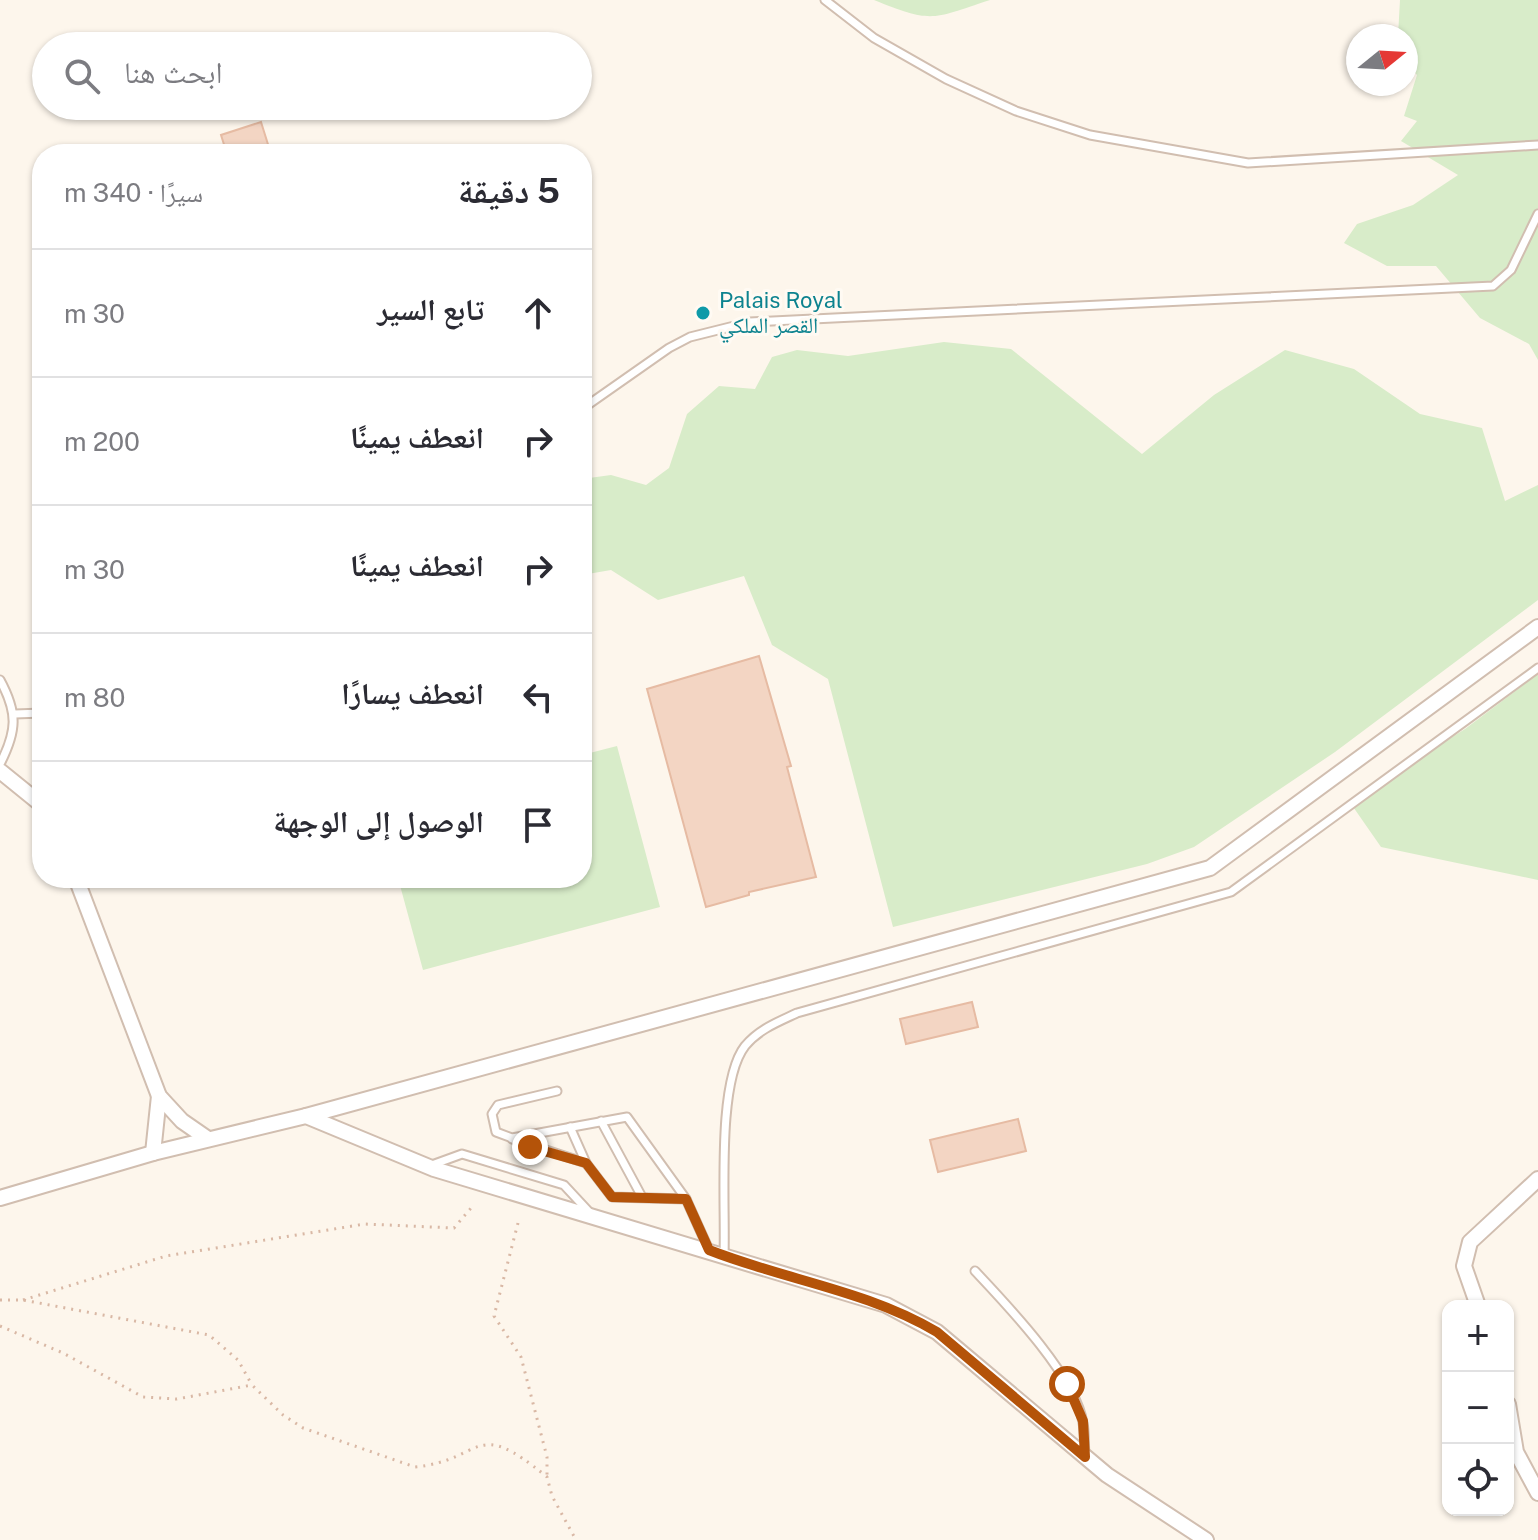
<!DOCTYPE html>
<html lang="ar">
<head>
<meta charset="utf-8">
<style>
  :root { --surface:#fff; --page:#f2f2f3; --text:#2b2b33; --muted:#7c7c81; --line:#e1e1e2 }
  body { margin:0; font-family:"Public Sans","Noto Naskh Arabic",sans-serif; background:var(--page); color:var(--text); direction:rtl }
  .controls { position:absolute; right:24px; bottom:24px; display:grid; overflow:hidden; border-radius:16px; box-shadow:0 2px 6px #0004 }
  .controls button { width:72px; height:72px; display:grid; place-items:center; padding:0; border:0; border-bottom:2px solid var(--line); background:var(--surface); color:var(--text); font:40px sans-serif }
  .compass { position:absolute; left:1346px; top:24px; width:72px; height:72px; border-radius:50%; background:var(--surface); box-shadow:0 2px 6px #0004; rotate:72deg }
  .stop { position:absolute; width:24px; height:24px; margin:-18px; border:6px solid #b45309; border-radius:50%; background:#fff }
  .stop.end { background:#b45309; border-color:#fff; box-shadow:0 2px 8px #0008 }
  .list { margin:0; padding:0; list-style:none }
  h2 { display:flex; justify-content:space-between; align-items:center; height:104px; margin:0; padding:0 32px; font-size:34px }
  h2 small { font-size:26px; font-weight:400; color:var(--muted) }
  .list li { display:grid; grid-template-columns:52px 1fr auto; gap:24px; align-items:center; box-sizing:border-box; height:128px; padding:0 32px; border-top:2px solid var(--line) }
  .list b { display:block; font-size:30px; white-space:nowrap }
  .list em { font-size:26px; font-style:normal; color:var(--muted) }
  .icon { flex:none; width:44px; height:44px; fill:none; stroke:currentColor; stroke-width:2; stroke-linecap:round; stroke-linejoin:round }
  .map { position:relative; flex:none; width:1538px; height:1540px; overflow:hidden; direction:ltr }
  .search { position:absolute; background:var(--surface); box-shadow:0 2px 6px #0004; left:32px; top:32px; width:560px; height:88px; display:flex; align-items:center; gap:20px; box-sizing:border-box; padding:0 28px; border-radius:44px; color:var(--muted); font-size:30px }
  .panel { position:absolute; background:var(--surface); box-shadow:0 2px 6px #0004; left:32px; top:144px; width:560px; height:744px; border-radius:32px; direction:rtl }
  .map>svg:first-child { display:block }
  .green { fill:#d8ecc9 }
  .building { fill:#f3d5c3; stroke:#e6bba3; stroke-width:2 }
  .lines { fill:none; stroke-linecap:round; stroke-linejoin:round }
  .lane-casing { stroke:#d1beb0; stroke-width:11 }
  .street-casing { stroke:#d1beb0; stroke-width:18 }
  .path { stroke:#d9b8a5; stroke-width:3; stroke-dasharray:2 6; stroke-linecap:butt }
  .lane { stroke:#fff; stroke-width:7 }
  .street { stroke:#fff; stroke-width:14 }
  .route { stroke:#b45309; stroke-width:10 }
  .culture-dot { fill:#0f9aa8; stroke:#fffaf3; stroke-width:3 }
  .labels { text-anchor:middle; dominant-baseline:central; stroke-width:6; stroke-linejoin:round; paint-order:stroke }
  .culture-label { font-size:22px; fill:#0d838f; stroke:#fffaf3; text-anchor:start }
</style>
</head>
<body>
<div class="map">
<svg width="1538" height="1540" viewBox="0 0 1538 1540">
  <rect width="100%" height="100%" fill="#fdf6ec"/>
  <!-- green -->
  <g class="green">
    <path d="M874,0h116c-58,19 -57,24 -116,0z"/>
    <path d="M1400,0h138v360l-9,-16 -49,-26 -44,-52h-49l-43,-23 13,-19 56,-19 45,-30 -57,-34 16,-20 -13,-5 13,-41 -11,-12v-27h-8z"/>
    <path d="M944,342l67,7 131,105 72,-59 71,-45 69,19 66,45 62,14 23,73 33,-16v115l-203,152 -141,95 -47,17 -254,63 -65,-248 -56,-34 -28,-69 -86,24 -47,-30 -29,5v-96l29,-4 35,10 23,-17 18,-54 32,-28 36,3 17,-32 25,-7 51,6z"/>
    <path d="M1538,674v206l-157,-33 -32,-46 116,-72z"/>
    <path d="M617,746l43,161 -237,63 -25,-92h184v-123z"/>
  </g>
  <!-- building -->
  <g class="building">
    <path d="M261,122l10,32h-44l-6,-19z"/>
    <path d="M759,656l32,110 -4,1 29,110 -67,15v3l-43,12 -59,-218z"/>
    <path d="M972,1002l6,25 -72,17 -6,-25z"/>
    <path d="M1018,1119l8,32 -88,21 -8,-32z"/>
  </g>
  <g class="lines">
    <!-- lane casing -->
    <g class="lane-casing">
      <g id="lane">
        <path d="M825,0l49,38 72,41 70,32 74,24 158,28 290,-18"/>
        <path d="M582,409l87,-61 21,-11 60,-15 743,-36 18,-16 27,-56"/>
        <path d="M0,680c18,33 17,51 0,84"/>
        <path d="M15,714l27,-1"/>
        <path d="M557,1091l-59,14 -6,9 4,18 16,6 115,-21 59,82 23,51"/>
        <path d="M601,1121l41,76"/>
        <path d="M570,1127l16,36 26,34 74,2"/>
        <path d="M512,1139l74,24"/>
        <path d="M429,1166l33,-12 102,31 26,28"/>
        <path d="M724,1256c2,-50 -8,-173 21,-210 14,-17 33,-24 52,-33l434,-121 307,-224"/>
        <path d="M975,1271c32,34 101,106 108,152 2,10 1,21 2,32"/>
      </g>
    </g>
    <!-- street casing -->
    <g class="street-casing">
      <g id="street">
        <path d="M0,771l42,34"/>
        <path d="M76,878l83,218 23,25 26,18"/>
        <path d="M306,1116l904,-248 328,-241"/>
        <path d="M153,1153l6,-57"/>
        <path d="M0,1198l153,-45 153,-37 128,53 452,136 51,27 170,143 99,65"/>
        <path d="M1478,1306l-14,-40 6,-24 68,-63"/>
        <path d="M1508,1404l8,48 22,41"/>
      </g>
    </g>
    <!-- path -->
    <g class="path">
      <path d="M518,1223l-24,93 27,41 26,100v20"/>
      <path d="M0,1300h23l186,35 29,25 14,25"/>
      <path d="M23,1300l143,-44 199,-32 89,4 17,-20"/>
      <path d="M0,1326l63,27 80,44 34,2 75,-14 31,30 20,13 112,39c71,-7 57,-52 132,10l5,19 24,44"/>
    </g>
    <!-- lane -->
    <use href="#lane" class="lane"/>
    <!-- street -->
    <use href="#street" class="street"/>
  </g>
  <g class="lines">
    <!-- route -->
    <path class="route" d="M530,1147l56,16 26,34 74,2 23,51c76,30 157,40 228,82l148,125 -2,-36 -16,-37"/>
  </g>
  <!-- markers -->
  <circle class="culture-dot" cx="703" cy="313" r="8"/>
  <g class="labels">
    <!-- culture labels -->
    <g class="culture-label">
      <text x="719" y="300">Palais Royal<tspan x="719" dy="25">القصر الملكي</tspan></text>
    </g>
  </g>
</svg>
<div class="controls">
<button>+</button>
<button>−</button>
<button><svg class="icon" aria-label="locate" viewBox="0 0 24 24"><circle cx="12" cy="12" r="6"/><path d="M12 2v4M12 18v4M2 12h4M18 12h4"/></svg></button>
</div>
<svg class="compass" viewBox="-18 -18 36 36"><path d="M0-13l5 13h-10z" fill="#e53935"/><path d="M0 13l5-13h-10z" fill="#7c7c81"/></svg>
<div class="stop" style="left:1067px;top:1384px"></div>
<div class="stop end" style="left:530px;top:1147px"></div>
<div class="search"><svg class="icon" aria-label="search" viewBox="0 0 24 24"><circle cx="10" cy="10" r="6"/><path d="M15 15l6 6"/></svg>ابحث هنا</div>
<section class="panel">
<h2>5 دقيقة<small>سيرًا · 340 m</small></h2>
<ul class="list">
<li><svg class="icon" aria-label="ahead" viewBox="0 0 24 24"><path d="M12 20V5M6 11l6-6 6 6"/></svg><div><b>تابع السير</b></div><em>30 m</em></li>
<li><svg class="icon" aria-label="right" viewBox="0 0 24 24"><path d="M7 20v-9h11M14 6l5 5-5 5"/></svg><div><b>انعطف يمينًا</b></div><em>200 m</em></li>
<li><svg class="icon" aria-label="right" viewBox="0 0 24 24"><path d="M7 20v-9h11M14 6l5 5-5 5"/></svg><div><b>انعطف يمينًا</b></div><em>30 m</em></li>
<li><svg class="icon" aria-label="left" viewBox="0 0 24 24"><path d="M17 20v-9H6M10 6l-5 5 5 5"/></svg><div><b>انعطف يسارًا</b></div><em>80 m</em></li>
<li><svg class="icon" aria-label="arrive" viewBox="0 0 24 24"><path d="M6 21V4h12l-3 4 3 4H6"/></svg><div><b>الوصول إلى الوجهة</b></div></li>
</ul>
</section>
</div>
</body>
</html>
